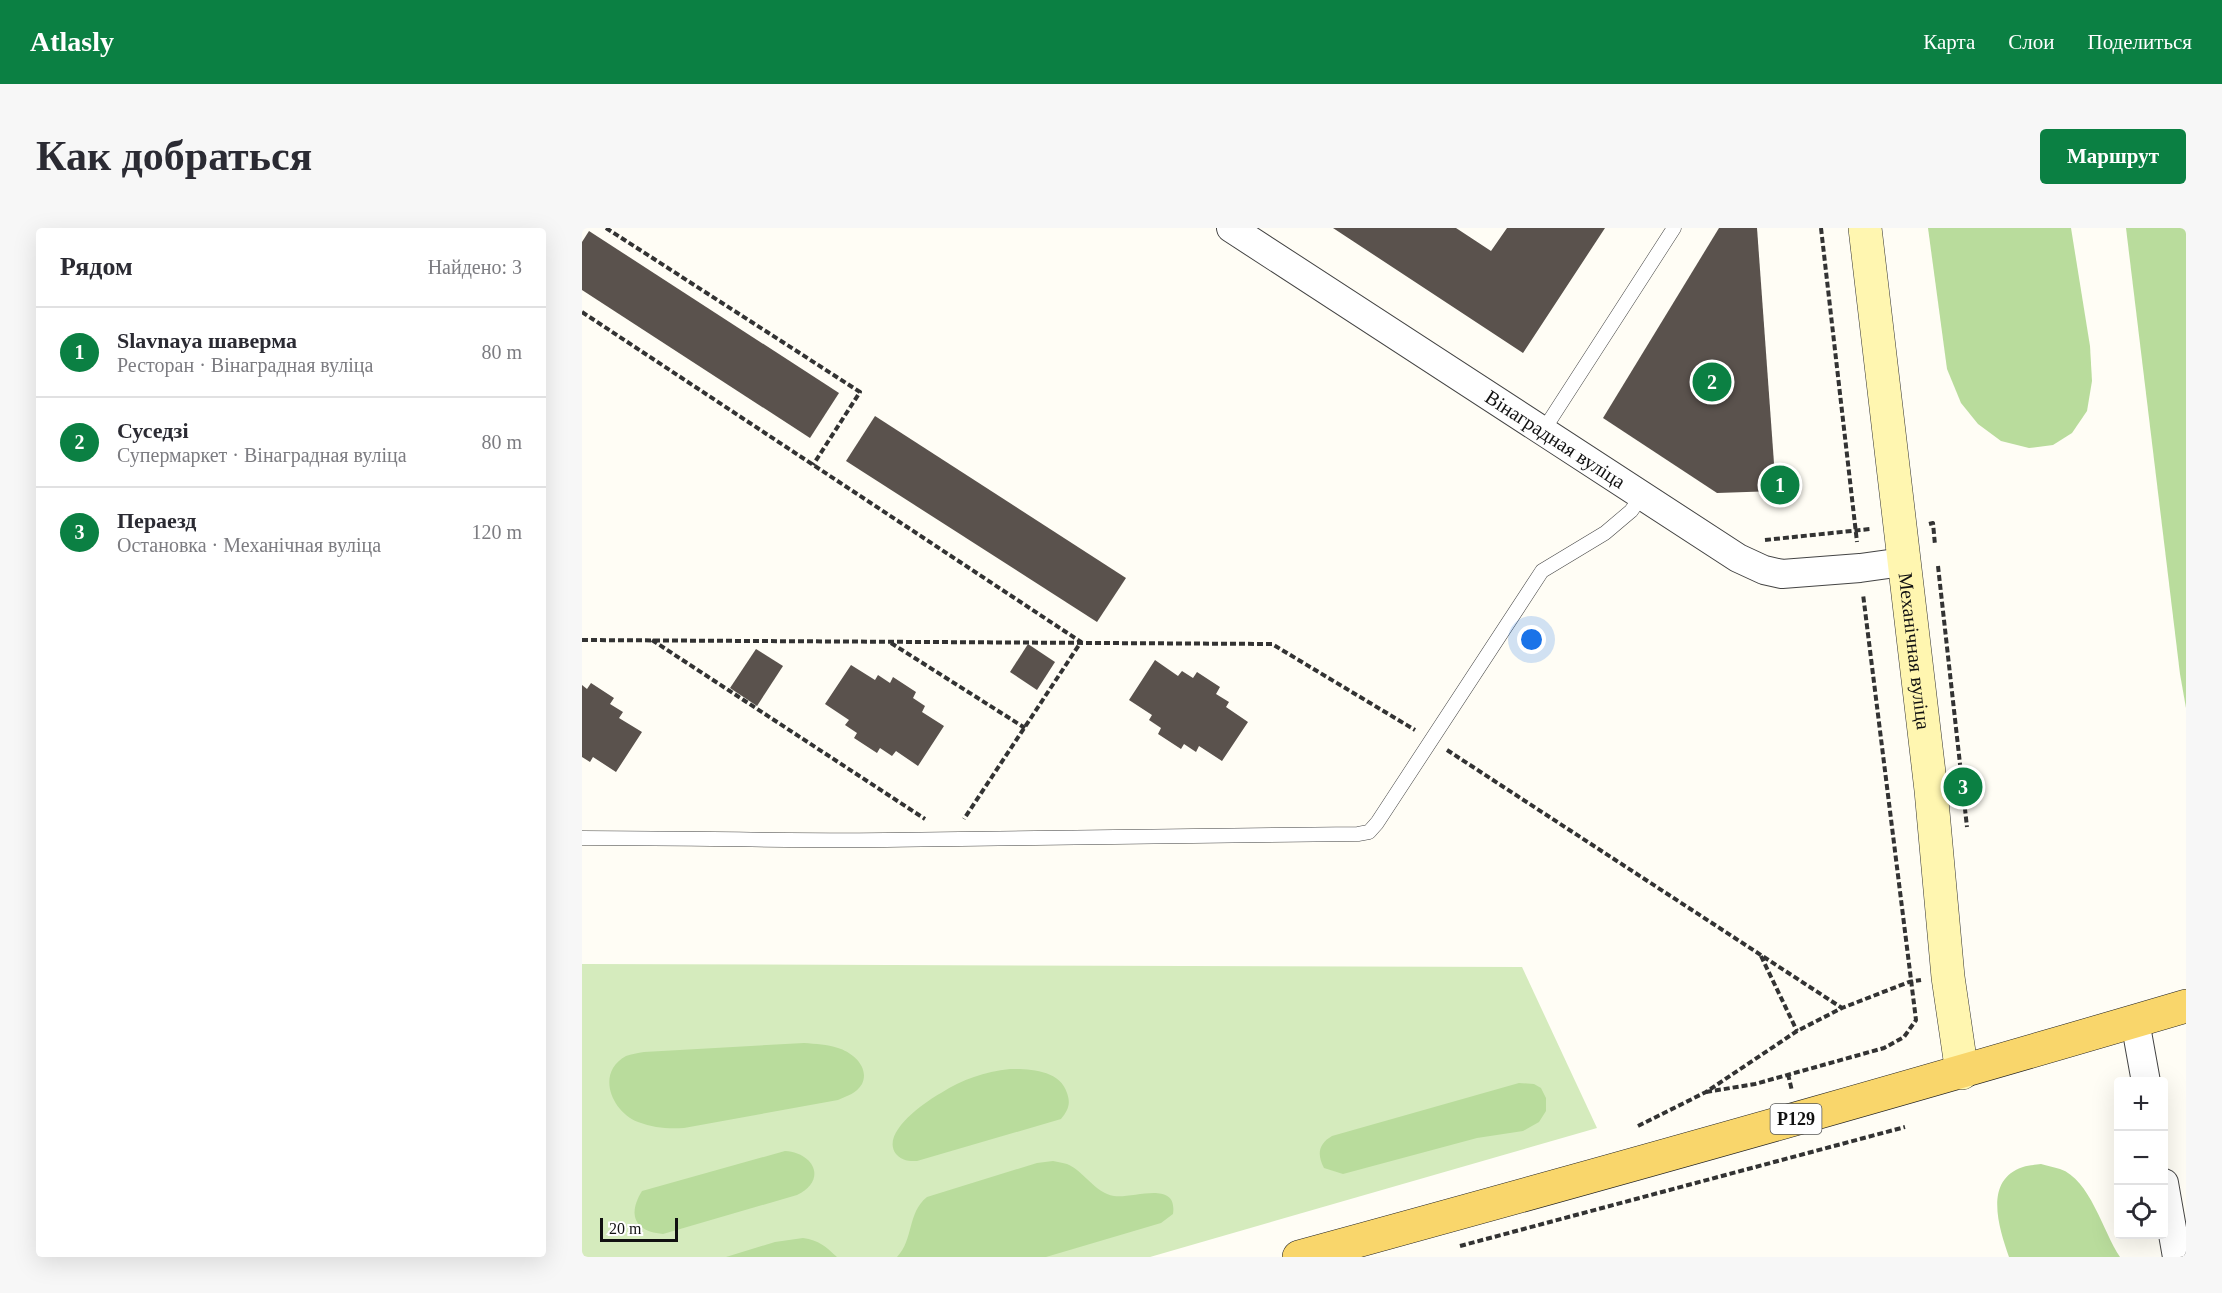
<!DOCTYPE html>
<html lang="ru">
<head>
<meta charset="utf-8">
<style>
  :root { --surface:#fff; --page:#f7f7f7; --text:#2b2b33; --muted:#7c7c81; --line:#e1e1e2; --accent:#0b8043 }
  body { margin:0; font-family:"Times New Roman",serif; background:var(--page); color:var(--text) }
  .controls { position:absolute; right:18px; bottom:18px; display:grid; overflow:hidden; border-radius:6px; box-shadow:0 6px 24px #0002 }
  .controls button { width:54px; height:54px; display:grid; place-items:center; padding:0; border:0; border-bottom:2px solid var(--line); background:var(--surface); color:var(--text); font:30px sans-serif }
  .scale { position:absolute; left:18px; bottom:15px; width:78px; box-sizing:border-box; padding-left:6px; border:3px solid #111; border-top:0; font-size:16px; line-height:21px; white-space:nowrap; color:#111; -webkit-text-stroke:4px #fff; paint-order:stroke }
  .you { position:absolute; left:950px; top:412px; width:21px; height:21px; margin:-15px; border:4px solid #fff; border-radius:50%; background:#1a73e8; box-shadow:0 0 0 9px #1a73e833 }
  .badge { display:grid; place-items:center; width:39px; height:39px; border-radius:50%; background:var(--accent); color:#fff; font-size:20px; font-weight:700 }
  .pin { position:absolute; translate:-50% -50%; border:3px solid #fff; box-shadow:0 2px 6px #0006 }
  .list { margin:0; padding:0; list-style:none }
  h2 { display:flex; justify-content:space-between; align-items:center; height:78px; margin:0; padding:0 24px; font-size:26px }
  h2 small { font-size:20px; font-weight:400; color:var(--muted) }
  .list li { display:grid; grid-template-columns:39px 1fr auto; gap:18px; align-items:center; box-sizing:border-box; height:90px; padding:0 24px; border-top:2px solid var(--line) }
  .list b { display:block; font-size:22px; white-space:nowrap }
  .list p { margin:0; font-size:20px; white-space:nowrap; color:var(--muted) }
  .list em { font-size:20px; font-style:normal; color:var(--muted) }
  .icon { flex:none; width:33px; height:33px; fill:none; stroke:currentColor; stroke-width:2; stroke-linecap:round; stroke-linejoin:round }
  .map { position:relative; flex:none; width:1604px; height:1029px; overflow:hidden; border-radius:6px }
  header { display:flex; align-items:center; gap:36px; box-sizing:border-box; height:84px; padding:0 30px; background:var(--accent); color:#fff }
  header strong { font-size:28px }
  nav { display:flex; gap:33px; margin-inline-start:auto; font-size:21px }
  .intro { display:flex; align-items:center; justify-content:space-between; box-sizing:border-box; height:144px; padding:0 36px }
  h1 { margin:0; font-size:42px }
  .button { padding:15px 27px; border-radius:6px; background:var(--accent); color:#fff; font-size:21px; font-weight:700 }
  main { display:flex; gap:36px; padding:0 36px }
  aside { flex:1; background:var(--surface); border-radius:6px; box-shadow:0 6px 24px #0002 }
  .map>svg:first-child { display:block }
  .green { fill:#d5ebbd }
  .forest { fill:#b9dc9c }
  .building { fill:#5a524d }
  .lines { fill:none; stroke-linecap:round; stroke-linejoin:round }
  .lane-casing { stroke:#444; stroke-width:15 }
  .street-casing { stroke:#444; stroke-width:30 }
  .secondary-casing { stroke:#333; stroke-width:34 }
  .primary-casing { stroke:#222; stroke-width:34 }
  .path { stroke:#333; stroke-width:4; stroke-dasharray:6 3; stroke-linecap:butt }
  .lane { stroke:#fff; stroke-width:14 }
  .street { stroke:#fff; stroke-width:28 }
  .secondary { stroke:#fff6b0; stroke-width:33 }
  .primary { stroke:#f9d66b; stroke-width:33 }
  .labels { text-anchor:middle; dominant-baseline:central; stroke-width:6; stroke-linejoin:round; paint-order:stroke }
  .shield { fill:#fff; stroke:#585858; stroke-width:1.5 }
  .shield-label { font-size:18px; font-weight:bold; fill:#111 }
  .street-label { font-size:20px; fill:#111; stroke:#fff }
</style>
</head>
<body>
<header>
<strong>Atlasly</strong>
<nav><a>Карта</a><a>Слои</a><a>Поделиться</a></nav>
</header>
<div class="intro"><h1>Как добраться</h1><a class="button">Маршрут</a></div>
<main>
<aside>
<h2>Рядом<small>Найдено: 3</small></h2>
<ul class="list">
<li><span class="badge">1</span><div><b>Slavnaya шаверма</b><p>Ресторан · Вінаградная вуліца</p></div><em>80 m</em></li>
<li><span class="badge">2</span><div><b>Суседзі</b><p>Супермаркет · Вінаградная вуліца</p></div><em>80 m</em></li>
<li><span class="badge">3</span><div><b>Пераезд</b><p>Остановка · Механічная вуліца</p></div><em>120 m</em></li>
</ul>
</aside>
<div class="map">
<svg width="1604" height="1029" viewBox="0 0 1604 1029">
  <rect width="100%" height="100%" fill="#fffdf5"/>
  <!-- green -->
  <path class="green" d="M0,736l940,3 75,161 -447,129h-568z"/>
  <!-- forest -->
  <g class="forest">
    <path d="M1346,0h143l19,118 2,35 -5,30 -15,22 -19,12 -24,3 -28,-7 -23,-17 -17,-21 -14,-34z"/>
    <path d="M1544,0h60v480l-6,-34z"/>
    <path d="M222,815c12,1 23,1 34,5 14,4 32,19 24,36 -5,9 -15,12 -24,16l-154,28c-16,1 -30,0 -46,-6 -26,-10 -43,-49 -12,-66 5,-2 12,-3 18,-4z"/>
    <path d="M428,841c20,0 50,1 57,24 4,11 1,17 -6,26l-144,42c-8,0 -15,0 -21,-7 -16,-21 29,-52 45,-61 22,-14 43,-21 69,-24z"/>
    <path d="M937,855l15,1 7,4 5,10v13l-7,11 -16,9 -46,7 -134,36 -19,-6c-7,-13 -6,-24 8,-32z"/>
    <path d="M203,923c30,2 42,30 12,44l-134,39c-28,-2 -36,-19 -21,-43z"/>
    <path d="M471,933c5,1 10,2 14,3 17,7 28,29 47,32 19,3 64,-17 59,18l-12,9 -115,34h-149c17,-18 10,-44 30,-60l110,-34z"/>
    <path d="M1459,936c6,2 13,3 19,5 30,10 43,63 60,88h-111c-10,-29 -26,-77 14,-90 5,-2 13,-2 18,-3z"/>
    <path d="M221,1010c16,2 23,9 34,19h-111l49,-15z"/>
  </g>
  <!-- building -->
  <g class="building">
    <path d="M751,0h123l35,23 16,-23h98l-82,125z"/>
    <path d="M1137,0h38l19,263 -59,2 -114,-75z"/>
    <path d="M7,3l250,162 -29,45 -228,-148v-48z"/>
    <path d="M293,188l251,162 -29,44 -251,-161z"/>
    <path d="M446,416l27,18 -18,28 -27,-18z"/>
    <path d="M174,421l27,17 -26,40 -27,-18z"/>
    <path d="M573,432l23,16 4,-5 11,7 4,-6 23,15 -4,7 13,8 -3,5 22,15 -26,39 -23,-15 -3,6 -12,-8 -3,5 -23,-15 3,-6 -12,-8 3,-5 -23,-15z"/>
    <path d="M269,437l24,15 3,-5 12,8 3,-6 23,15 -3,6 12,8 -3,6 22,14 -26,40 -22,-15 -4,5 -12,-8 -3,5 -23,-15 3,-5 -12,-8 4,-5 -24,-16z"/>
    <path d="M9,455l23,15 -4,6 13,8 -4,6 23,14 -26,40 -23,-15 -3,5 -8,-5v-72l5,4z"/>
  </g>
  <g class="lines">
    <!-- lane casing -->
    <g class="lane-casing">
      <g id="lane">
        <path d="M961,203l131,-203"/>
        <path d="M0,610c101,0 203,3 304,2 157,-3 314,-4 472,-6l11,-2 8,-9 165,-252 63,-38 26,-22 11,-15"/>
      </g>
    </g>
    <!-- street casing -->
    <g class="street-casing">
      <g id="street">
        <path id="s1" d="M649,0l507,330 26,12 18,4 78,-6 43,-6"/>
        <path d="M1553,793l11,61"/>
        <path d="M1582,955l13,74"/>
      </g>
    </g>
    <!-- secondary casing -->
    <g class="secondary-casing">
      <g id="secondary">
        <path id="s2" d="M1283,0l66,562 17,187 14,96"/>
      </g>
    </g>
    <!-- primary casing -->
    <g class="primary-casing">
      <path id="primary" d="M717,1029c296,-81 592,-164 887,-251"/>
    </g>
    <!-- path -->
    <g class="path">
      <path d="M24,0l254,164 -47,73"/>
      <path d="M1239,0l36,314"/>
      <path d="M0,84l499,330 -117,177"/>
      <path d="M1347,296l4,-1 2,22"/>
      <path d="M1183,312l105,-11"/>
      <path d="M1356,338l29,261"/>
      <path d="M0,412l690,4 143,86"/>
      <path d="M70,412l273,179"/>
      <path d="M309,415l134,85"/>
      <path d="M865,522l395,258"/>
      <path d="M1179,728l36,75"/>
      <path d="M1206,846l4,17"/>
      <path d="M1124,864l49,-8 129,-36 20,-11 12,-17 -53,-426"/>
      <path d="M1056,898l68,-34 91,-61 45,-23 67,-26 12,-2"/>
      <path d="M878,1018l445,-119"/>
    </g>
    <!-- lane -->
    <use href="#lane" class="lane"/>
    <!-- street -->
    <use href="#street" class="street"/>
    <!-- secondary -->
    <use href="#secondary" class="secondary"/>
    <!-- primary -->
    <use href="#primary" class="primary"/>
  </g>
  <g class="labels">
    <!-- shield labels -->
    <rect class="shield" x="1188.5" y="876" width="51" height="30" rx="4.5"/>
    <g class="shield-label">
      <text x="1214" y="891">Р129</text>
    </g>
    <!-- street labels -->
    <g class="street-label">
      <text stroke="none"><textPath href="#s1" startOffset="387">Вінаградная вуліца</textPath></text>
      <text stroke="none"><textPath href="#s2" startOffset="426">Механічная вуліца</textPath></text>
    </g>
  </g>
</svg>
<div class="controls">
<button>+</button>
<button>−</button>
<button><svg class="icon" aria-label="locate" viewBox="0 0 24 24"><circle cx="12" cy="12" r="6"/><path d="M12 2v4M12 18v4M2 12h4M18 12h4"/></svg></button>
</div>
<div class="scale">20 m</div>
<div class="you"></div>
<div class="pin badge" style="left:1198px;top:257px">1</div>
<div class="pin badge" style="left:1130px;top:154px">2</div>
<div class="pin badge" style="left:1381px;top:559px">3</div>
</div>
</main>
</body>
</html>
